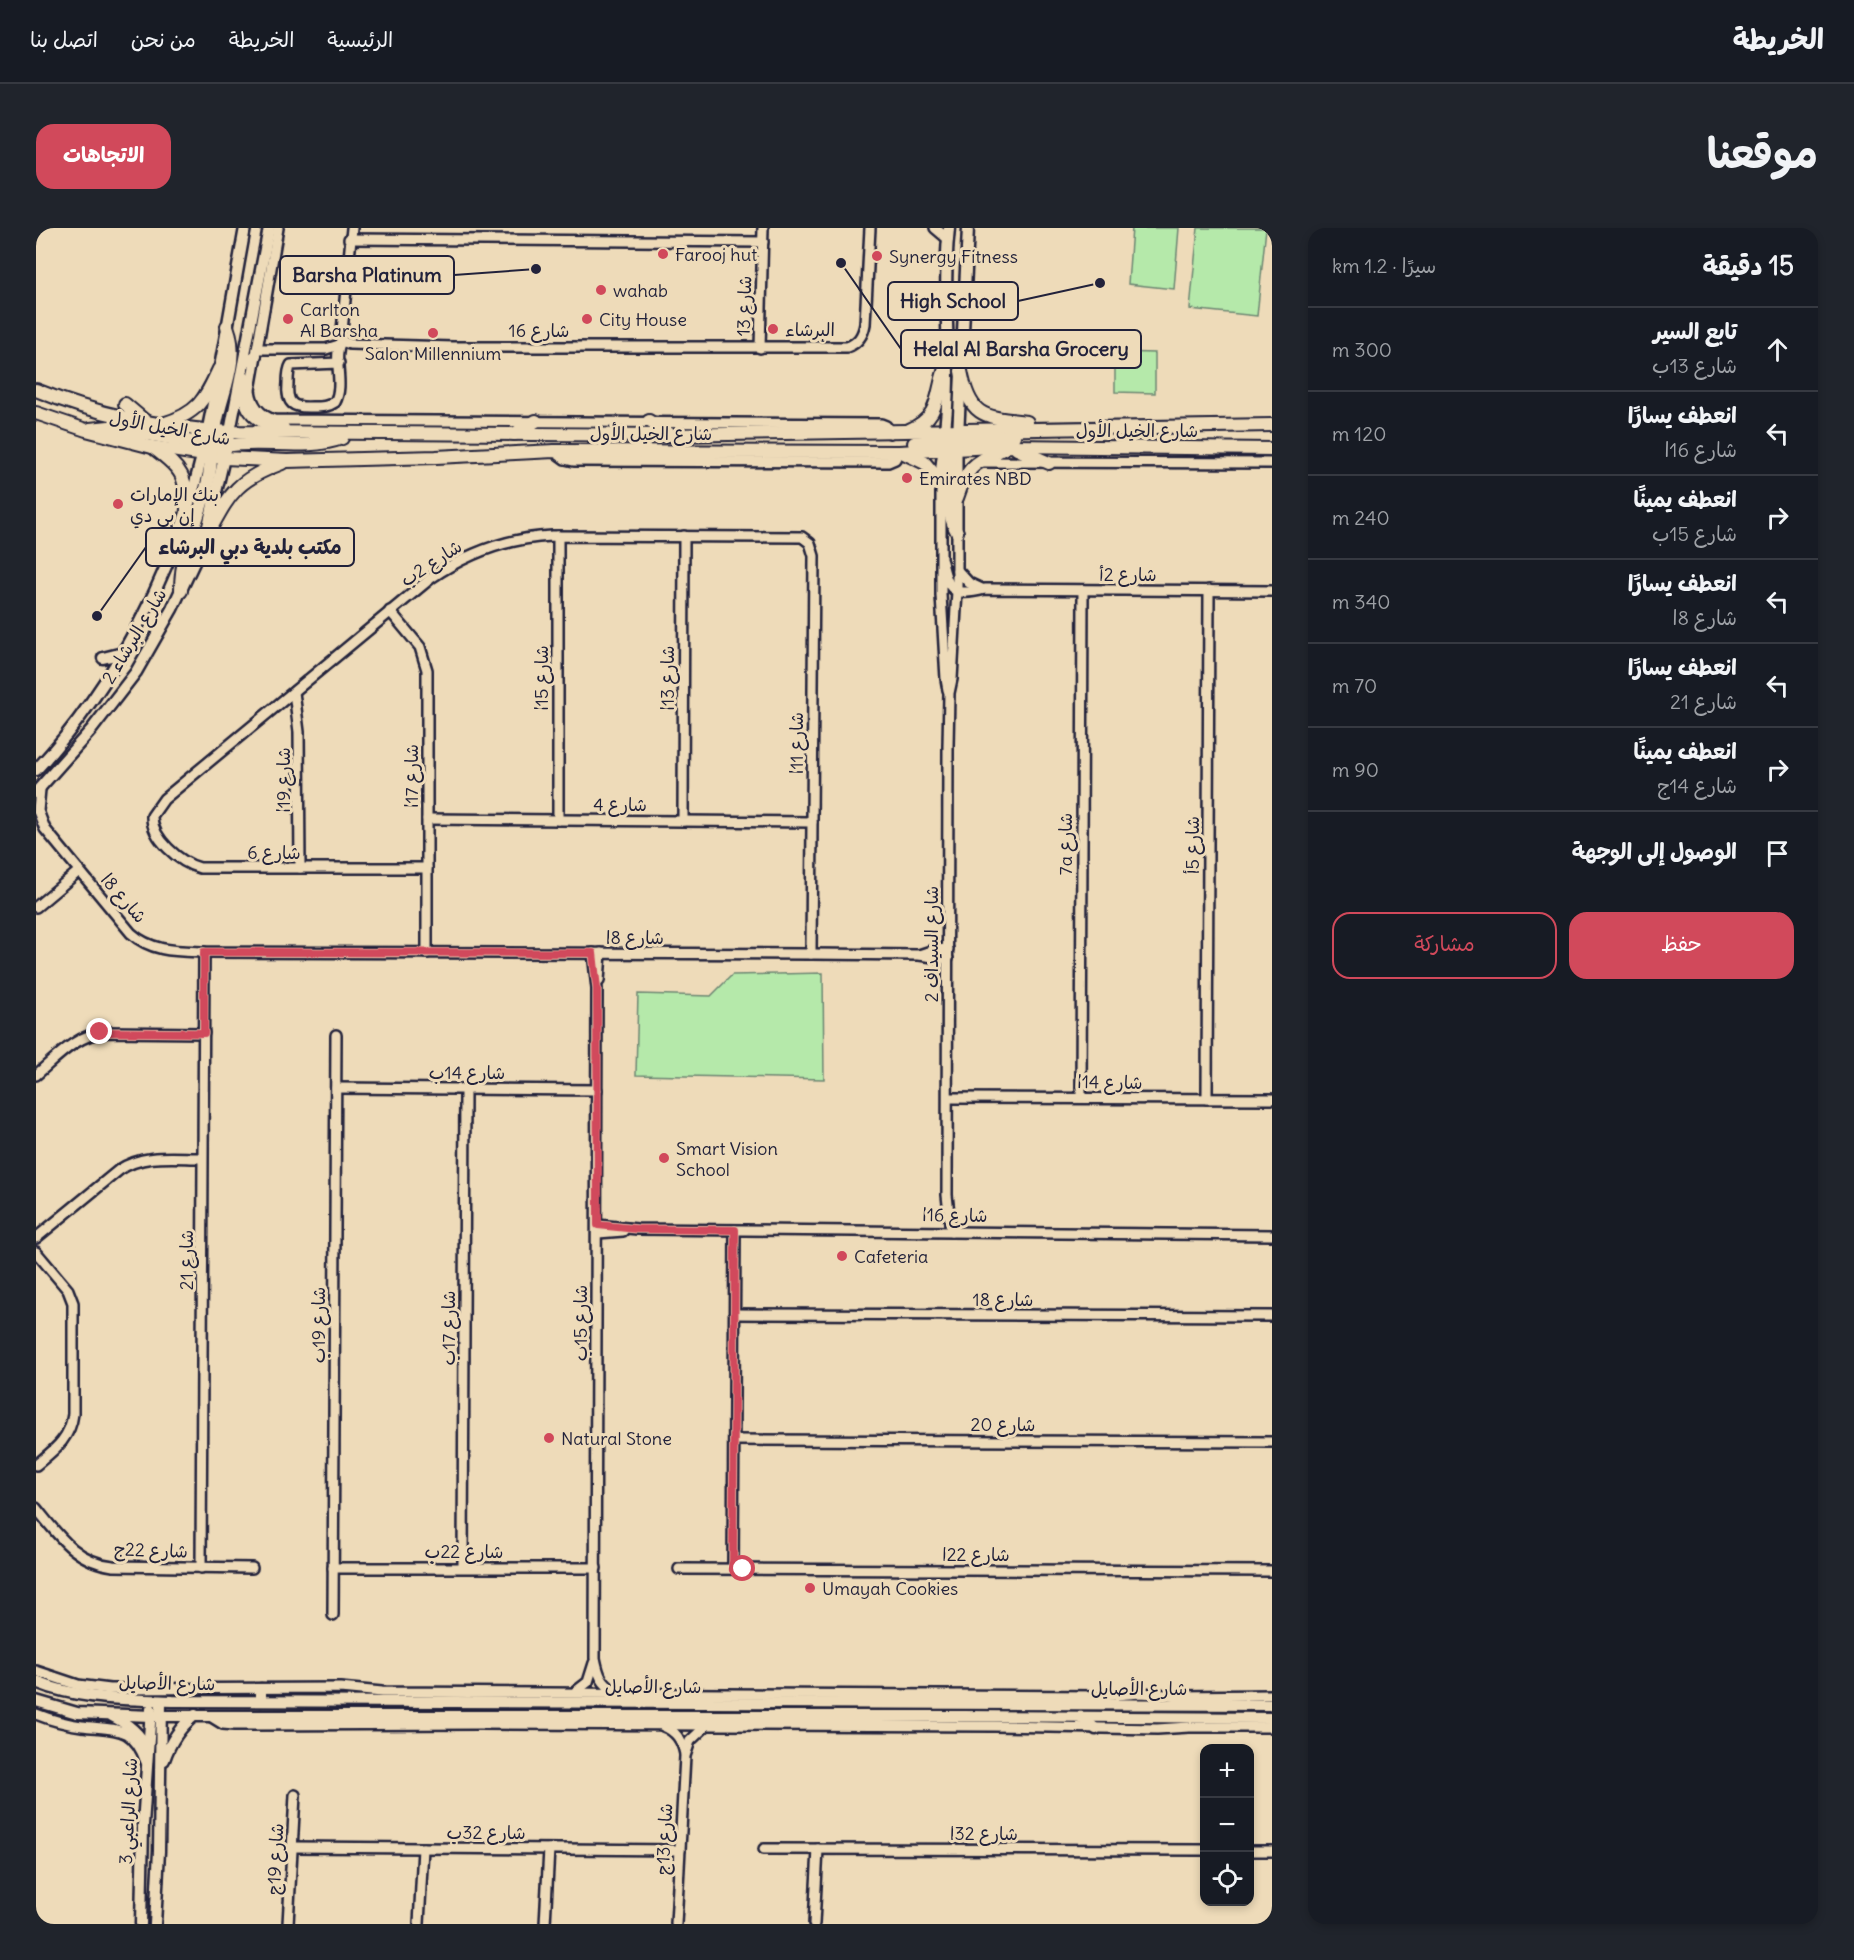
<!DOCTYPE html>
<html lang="ar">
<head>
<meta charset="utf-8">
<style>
  :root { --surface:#171b24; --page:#20242c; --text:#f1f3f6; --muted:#9ea1a6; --line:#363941; --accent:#d1495b }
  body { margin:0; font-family:Delius,"Playpen Sans Arabic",sans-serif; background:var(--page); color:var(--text); direction:rtl }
  .controls { position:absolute; right:18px; bottom:18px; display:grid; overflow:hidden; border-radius:12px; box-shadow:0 3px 9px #0003 }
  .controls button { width:54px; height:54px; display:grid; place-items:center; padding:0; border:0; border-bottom:2px solid var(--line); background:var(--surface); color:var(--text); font:30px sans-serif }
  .stop { position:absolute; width:18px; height:18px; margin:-14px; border:4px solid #d1495b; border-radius:50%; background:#fff }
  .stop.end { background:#d1495b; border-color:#fff; box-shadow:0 2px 6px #0008 }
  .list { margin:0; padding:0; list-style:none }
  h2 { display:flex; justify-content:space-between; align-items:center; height:78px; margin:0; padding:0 24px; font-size:26px }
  h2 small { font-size:20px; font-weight:400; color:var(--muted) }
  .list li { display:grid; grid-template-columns:39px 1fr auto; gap:18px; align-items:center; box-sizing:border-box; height:84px; padding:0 24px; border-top:2px solid var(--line) }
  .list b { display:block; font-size:22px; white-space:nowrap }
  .list p { margin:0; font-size:20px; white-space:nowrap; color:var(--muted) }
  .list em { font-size:20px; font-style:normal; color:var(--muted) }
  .actions { display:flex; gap:12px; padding:18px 24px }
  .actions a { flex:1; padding:14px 0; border:2px solid var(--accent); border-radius:18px; text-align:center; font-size:21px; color:var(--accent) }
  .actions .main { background:var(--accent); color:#fff }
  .icon { flex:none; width:33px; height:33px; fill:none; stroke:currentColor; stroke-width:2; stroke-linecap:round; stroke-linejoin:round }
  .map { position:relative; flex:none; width:1236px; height:1696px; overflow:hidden; direction:ltr; border-radius:18px }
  header { display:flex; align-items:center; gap:36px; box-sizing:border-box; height:84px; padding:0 30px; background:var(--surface); border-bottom:2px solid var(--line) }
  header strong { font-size:28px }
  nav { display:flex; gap:33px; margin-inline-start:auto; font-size:21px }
  .intro { display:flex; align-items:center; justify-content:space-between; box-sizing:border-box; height:144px; padding:0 36px }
  h1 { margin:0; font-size:42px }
  .button { padding:15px 27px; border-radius:18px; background:var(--accent); color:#fff; font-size:21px; font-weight:700 }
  main { display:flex; gap:36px; padding:0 36px }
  aside { flex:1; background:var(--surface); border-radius:18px; box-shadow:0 3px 9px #0003 }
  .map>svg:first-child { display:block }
  .green { fill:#b5e9aa; stroke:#6c8672; stroke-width:1.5 }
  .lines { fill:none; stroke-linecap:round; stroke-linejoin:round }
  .minor-casing { stroke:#22223b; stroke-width:14 }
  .tertiary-casing { stroke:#22223b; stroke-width:15 }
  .secondary-casing { stroke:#22223b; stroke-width:16 }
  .minor { stroke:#eedbb9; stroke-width:9 }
  .tertiary { stroke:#eedbb9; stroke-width:10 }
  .secondary { stroke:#eedbb9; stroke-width:12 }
  .route { stroke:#d1495b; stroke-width:8 }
  .poi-dot { fill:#d1495b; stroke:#eedbb9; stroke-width:2 }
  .labels { text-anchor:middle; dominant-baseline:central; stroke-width:6; stroke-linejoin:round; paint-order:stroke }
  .poi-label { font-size:18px; fill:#22223b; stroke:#eedbb9; text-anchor:start }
  .street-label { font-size:18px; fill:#22223b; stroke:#eedbb9 }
  .leader { fill:none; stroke:#22223b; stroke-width:2 }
  .callout-dot { fill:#22223b; stroke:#eedbb9; stroke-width:2 }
  .callout { fill:#eedbb9; stroke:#22223b; stroke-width:2 }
  .callout-label { font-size:20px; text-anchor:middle; font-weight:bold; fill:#22223b }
</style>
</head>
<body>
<header>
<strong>الخريطة</strong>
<nav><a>الرئيسية</a><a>الخريطة</a><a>من نحن</a><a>اتصل بنا</a></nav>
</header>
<div class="intro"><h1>موقعنا</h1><a class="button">الاتجاهات</a></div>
<main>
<aside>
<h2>15 دقيقة<small>سيرًا · 1.2 km</small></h2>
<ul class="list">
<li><svg class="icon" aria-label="ahead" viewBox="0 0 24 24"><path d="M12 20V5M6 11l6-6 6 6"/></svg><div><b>تابع السير</b><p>شارع 13ب</p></div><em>300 m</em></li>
<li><svg class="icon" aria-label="left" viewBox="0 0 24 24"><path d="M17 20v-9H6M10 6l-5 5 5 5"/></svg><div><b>انعطف يسارًا</b><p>شارع 16ا</p></div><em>120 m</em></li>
<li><svg class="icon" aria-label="right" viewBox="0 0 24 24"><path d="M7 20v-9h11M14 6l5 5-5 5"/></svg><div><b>انعطف يمينًا</b><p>شارع 15ب</p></div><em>240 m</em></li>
<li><svg class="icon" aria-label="left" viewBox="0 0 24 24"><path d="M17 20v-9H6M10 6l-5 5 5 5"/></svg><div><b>انعطف يسارًا</b><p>شارع 8ا</p></div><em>340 m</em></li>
<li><svg class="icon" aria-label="left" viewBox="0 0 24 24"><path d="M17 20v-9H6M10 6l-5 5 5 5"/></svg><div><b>انعطف يسارًا</b><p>شارع 21</p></div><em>70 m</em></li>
<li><svg class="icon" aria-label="right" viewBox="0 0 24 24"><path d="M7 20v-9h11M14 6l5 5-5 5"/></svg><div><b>انعطف يمينًا</b><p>شارع 14ج</p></div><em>90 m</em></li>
<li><svg class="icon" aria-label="arrive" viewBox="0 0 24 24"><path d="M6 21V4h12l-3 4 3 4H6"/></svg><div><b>الوصول إلى الوجهة</b></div></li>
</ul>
<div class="actions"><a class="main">حفظ</a><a>مشاركة</a></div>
</aside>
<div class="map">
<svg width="1236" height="1696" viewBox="0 0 1236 1696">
  <rect width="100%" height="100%" fill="#eedbb9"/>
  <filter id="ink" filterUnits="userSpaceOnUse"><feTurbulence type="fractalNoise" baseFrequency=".0167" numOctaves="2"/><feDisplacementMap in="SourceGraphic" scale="12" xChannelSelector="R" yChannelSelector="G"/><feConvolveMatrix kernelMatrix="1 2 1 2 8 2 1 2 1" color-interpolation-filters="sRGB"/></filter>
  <g filter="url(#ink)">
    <!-- green -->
    <g class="green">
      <path d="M1096,0h47l-5,61 -46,-5z"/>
      <path d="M1162,0h68l-9,88 -67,-7z"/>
      <path d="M1079,124l40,1v40l-40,-1z"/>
      <path d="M787,745l1,106 -188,-4 2,-81 73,2 21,-21z"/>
    </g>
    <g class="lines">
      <!-- minor casing -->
      <g class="minor-casing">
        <g id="minor">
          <path d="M242,0l-28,162c2,16 10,25 24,30l607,4 5,2 4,7"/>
          <path d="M316,0l-11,113 9,3 103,3h394c11,-4 16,-11 18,-23l5,-96"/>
          <path d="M899,0l13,11"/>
          <path d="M313,11l414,3"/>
          <path d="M724,120l3,-120"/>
          <path d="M221,121h69l13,-4"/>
          <path d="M303,135l-48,2c-3,5 -3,12 -3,18 -2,21 5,25 24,24 9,0 16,0 23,-5 10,-18 -3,-43 6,-61"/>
          <path d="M907,221l-2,17v129l5,84 2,11"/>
          <path d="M518,223l11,8 9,2 314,1 7,-3 4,-7"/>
          <path d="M945,234l291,1"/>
          <path d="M906,334c6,29 11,35 43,27l287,2"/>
          <path d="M921,342l12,13 13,6"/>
          <path d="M354,383l30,36 7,23v283"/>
          <path d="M258,464l5,40 1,136"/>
          <path d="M4,561l-2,22 7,18 86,104c21,19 46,18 73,19l607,2 108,1 29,4"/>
          <path d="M391,591l385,3"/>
          <path d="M522,592v-284"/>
          <path d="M647,593l1,-285"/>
          <path d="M391,640h-227c-20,-5 -49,-30 -48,-52l12,-17 267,-221c37,-25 76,-40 121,-42l250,1 8,6 4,13 -3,398"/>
          <path d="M0,679l43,-36"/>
          <path d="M557,725l4,36 -2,669c3,15 6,27 22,34"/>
          <path d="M883,727l15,-5 14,-1"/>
          <path d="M563,753l2,-28"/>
          <path d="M0,847c21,-18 41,-41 70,-43l98,1"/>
          <path d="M300,860l261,2"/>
          <path d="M912,870l324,1"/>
          <path d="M1045,870l2,-508"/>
          <path d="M1171,871l2,-509"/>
          <path d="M562,997l39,4 635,6"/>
          <path d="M915,1004l-4,-37 1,-449 1,-53 3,-14 5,-88v-142"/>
          <path d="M562,1005l25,-2"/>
          <path d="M0,1010l83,-68c25,-17 55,-12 83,-12"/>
          <path d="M0,1024l32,38 5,13v111c-3,25 -19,36 -37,51"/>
          <path d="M699,1086l537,2"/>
          <path d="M698,1212l538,2"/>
          <path d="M0,1280c22,27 40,54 77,58l139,2"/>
          <path d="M427,1339l2,-478"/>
          <path d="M165,1340l3,-616"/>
          <path d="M297,1340h263"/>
          <path d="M643,1341l593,2"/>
          <path d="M697,1341l2,-339"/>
          <path d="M297,1387l3,-580"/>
          <path d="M0,1443l42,14 32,4 230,-1 42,4 720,4 39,-3 39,3 92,-1"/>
          <path d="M539,1464l13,-10 6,-19"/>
          <path d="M0,1486c15,6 30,10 46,12 34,4 51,-1 64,36"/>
          <path d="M174,1488l13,8 11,1 245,-1 515,2 163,3 32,-2h83"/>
          <path d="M627,1498c13,5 19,14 22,28"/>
          <path d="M257,1619l387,3"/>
          <path d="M728,1621l440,1"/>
          <path d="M1214,1623h22"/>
          <path d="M252,1696l7,-129"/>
          <path d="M383,1696l4,-76"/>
          <path d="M509,1696l4,-75"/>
          <path d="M640,1696l9,-168 5,-15 17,-16"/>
          <path d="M778,1696l4,-75"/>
        </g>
      </g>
      <!-- tertiary casing -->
      <g class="tertiary-casing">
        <g id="tertiary">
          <path d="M207,137l13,-10"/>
          <path d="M922,208l10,-208"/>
          <path d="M908,209c10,-69 -3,-140 5,-209"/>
          <path d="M67,430l20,-5"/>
          <path d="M0,542c79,-85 140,-201 166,-314 17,-75 29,-152 43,-228"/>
          <path d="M0,564l56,-63 44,-57 36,-63 33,-70 25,-107 39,-204"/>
          <path d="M0,1454c44,18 90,17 137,19l1099,4"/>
          <path d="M225,1461v12"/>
          <path d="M0,1473l41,12 74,3h812l309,2"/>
          <path d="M76,1488c16,8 28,17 36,34"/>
          <path d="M1046,1490l14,11"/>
          <path d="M128,1532c6,-18 16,-33 31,-45"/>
          <path d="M105,1696l2,-99 8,-116"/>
          <path d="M119,1696l4,-73 2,-150"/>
        </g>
      </g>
      <!-- secondary casing -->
      <g class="secondary-casing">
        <g id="secondary">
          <path d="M925,143c9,47 23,46 66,51"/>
          <path d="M206,147c1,31 8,47 41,53"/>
          <path d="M0,162c61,25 128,38 194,42l441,3 601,-10"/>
          <path d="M89,176l19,16"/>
          <path d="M0,185l50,17 66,17 72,11 63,3 149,-4 118,-6 345,1 112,-6 261,3"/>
          <path d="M613,193l21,13"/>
          <path d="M127,196c35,-11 41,-23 56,-55"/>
          <path d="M54,201l19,-2 84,15 11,1 14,-3"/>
          <path d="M873,202c36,-14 25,-43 40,-71"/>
          <path d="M478,206l22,-13"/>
          <path d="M178,211c2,-39 28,-74 13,-113"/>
          <path d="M915,213c-2,27 -8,68 6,91"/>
          <path d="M878,215l27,-3 16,-9"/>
          <path d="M910,218l12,-7 56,-3"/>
          <path d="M119,221c28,21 31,27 32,62"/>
          <path d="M981,221l32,14"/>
          <path d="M170,225c39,-20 92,1 136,-15"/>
          <path d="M868,225l21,10 16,19"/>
          <path d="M921,270c11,-34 17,-34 48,-50"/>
          <path d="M169,311c24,-43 28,-58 77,-76"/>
          <path d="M145,363c0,-12 1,-25 5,-37 9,-38 35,-85 21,-123"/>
        </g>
      </g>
      <!-- minor -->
      <use href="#minor" class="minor"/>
      <!-- tertiary -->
      <use href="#tertiary" class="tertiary"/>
      <!-- secondary -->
      <use href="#secondary" class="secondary"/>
    </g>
  </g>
  <g class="lines" filter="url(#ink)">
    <!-- route -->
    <path class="route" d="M64,804l104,1v-81l389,1 4,36 1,236 39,4 98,1 -2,339h10"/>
  </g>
  <!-- markers -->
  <g class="poi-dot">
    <circle cx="627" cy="26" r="6"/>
    <circle cx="841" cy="28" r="6"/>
    <circle cx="565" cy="62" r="6"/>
    <circle cx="252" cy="91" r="6"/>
    <circle cx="551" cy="91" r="6"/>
    <circle cx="737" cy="101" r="6"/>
    <circle cx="397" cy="105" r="6"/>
    <circle cx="871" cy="250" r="6"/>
    <circle cx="82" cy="276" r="6"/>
    <circle cx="628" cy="930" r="6"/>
    <circle cx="806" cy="1028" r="6"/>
    <circle cx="513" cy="1210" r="6"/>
    <circle cx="774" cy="1360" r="6"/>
  </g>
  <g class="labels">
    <!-- poi labels -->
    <g class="poi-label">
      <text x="639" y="26">Farooj hut</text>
      <text x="853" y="28">Synergy Fitness</text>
      <text x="577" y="62">wahab</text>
      <text x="264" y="81">Carlton<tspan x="264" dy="21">Al Barsha</tspan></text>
      <text x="563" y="91">City House</text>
      <text x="749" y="101">البرشاء</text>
      <text x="397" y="125" text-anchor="middle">Salon Millennium</text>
      <text x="883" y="250">Emirates NBD</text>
      <text x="94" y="266">بنك الإمارات<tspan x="94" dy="21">إن بي دي</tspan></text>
      <text x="640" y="920">Smart Vision<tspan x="640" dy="21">School</tspan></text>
      <text x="818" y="1028">Cafeteria</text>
      <text x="525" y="1210">Natural Stone</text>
      <text x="786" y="1360">Umayah Cookies</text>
    </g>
    <!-- street labels -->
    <g class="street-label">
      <text transform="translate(708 78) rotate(-88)">شارع 13</text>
      <text x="503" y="102">شارع 16</text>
      <text transform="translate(134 200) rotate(10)">شارع الخيل الأول</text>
      <text x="1101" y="202">شارع الخيل الأول</text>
      <text x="615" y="205">شارع الخيل الأول</text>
      <text transform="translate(395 335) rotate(-33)">شارع 2ب</text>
      <text x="1092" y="346">شارع 2أ</text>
      <text transform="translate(98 408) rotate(-59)">شارع البرشاء 2</text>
      <text transform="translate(505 450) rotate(-90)">شارع 15ا</text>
      <text transform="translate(631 450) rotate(-90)">شارع 13ا</text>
      <text transform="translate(760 515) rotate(-90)">شارع 11ا</text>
      <text transform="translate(375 548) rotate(-90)">شارع 17ا</text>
      <text transform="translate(247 552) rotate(-90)">شارع 19ا</text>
      <text x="584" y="576">شارع 4</text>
      <text transform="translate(1029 616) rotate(-90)">7a شارع</text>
      <text transform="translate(1156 617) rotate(-90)">شارع 5أ</text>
      <text x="238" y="624">شارع 6</text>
      <text transform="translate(88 670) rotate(49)">شارع 8ا</text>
      <text x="599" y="709">شارع 8ا</text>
      <text transform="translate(895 716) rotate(-90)">شارع السيداف 2</text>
      <text x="431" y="844">شارع 14ب</text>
      <text transform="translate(1074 854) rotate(1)">شارع 14ا</text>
      <text transform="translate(919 987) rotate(1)">شارع 16ا</text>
      <text transform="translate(150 1032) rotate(-90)">شارع 21</text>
      <text x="967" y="1071">شارع 18</text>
      <text transform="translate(544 1095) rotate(-90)">شارع 15ب</text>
      <text transform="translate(282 1097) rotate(-90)">شارع 19ب</text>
      <text transform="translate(412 1100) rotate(-90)">شارع 17ب</text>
      <text x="967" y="1196">شارع 20</text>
      <text transform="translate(115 1322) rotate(2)">شارع 22ج</text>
      <text x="428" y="1323">شارع 22ب</text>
      <text x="940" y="1326">شارع 22ا</text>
      <text transform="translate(131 1455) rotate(1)">شارع الأصايل</text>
      <text x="617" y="1458">شارع الأصايل</text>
      <text x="1103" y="1460">شارع الأصايل</text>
      <text transform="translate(92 1583) rotate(-87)">شارع الراعبي 3</text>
      <text x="450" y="1604">شارع 32ب</text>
      <text x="948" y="1605">شارع 32ا</text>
      <text transform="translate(628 1611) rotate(-87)">شارع 13ج</text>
      <text transform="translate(239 1631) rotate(-87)">شارع 19ج</text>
    </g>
  </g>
  <!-- callouts -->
  <path class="leader" d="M500 41L418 47M1064 55L982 73M805 35L865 121M61 388L110 319"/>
  <g class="callout-dot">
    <circle cx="500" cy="41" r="6"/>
    <circle cx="1064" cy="55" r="6"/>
    <circle cx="805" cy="35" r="6"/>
    <circle cx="61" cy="388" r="6"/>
  </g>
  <g class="callout">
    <rect x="244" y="28" width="174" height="38" rx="6"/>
    <rect x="852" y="54" width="130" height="38" rx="6"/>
    <rect x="865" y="102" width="240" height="38" rx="6"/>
    <rect x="110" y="300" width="208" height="38" rx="6"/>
  </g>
  <g class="callout-label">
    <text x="331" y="54">Barsha Platinum</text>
    <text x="917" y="80">High School</text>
    <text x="985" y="128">Helal Al Barsha Grocery</text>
    <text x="214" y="326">مكتب بلدية دبي البرشاء</text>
  </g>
</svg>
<div class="controls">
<button>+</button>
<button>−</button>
<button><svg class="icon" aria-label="locate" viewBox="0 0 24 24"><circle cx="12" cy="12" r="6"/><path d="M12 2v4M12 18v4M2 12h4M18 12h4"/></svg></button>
</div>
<div class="stop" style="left:707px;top:1341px"></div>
<div class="stop end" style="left:64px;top:804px"></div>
</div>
</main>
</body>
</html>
